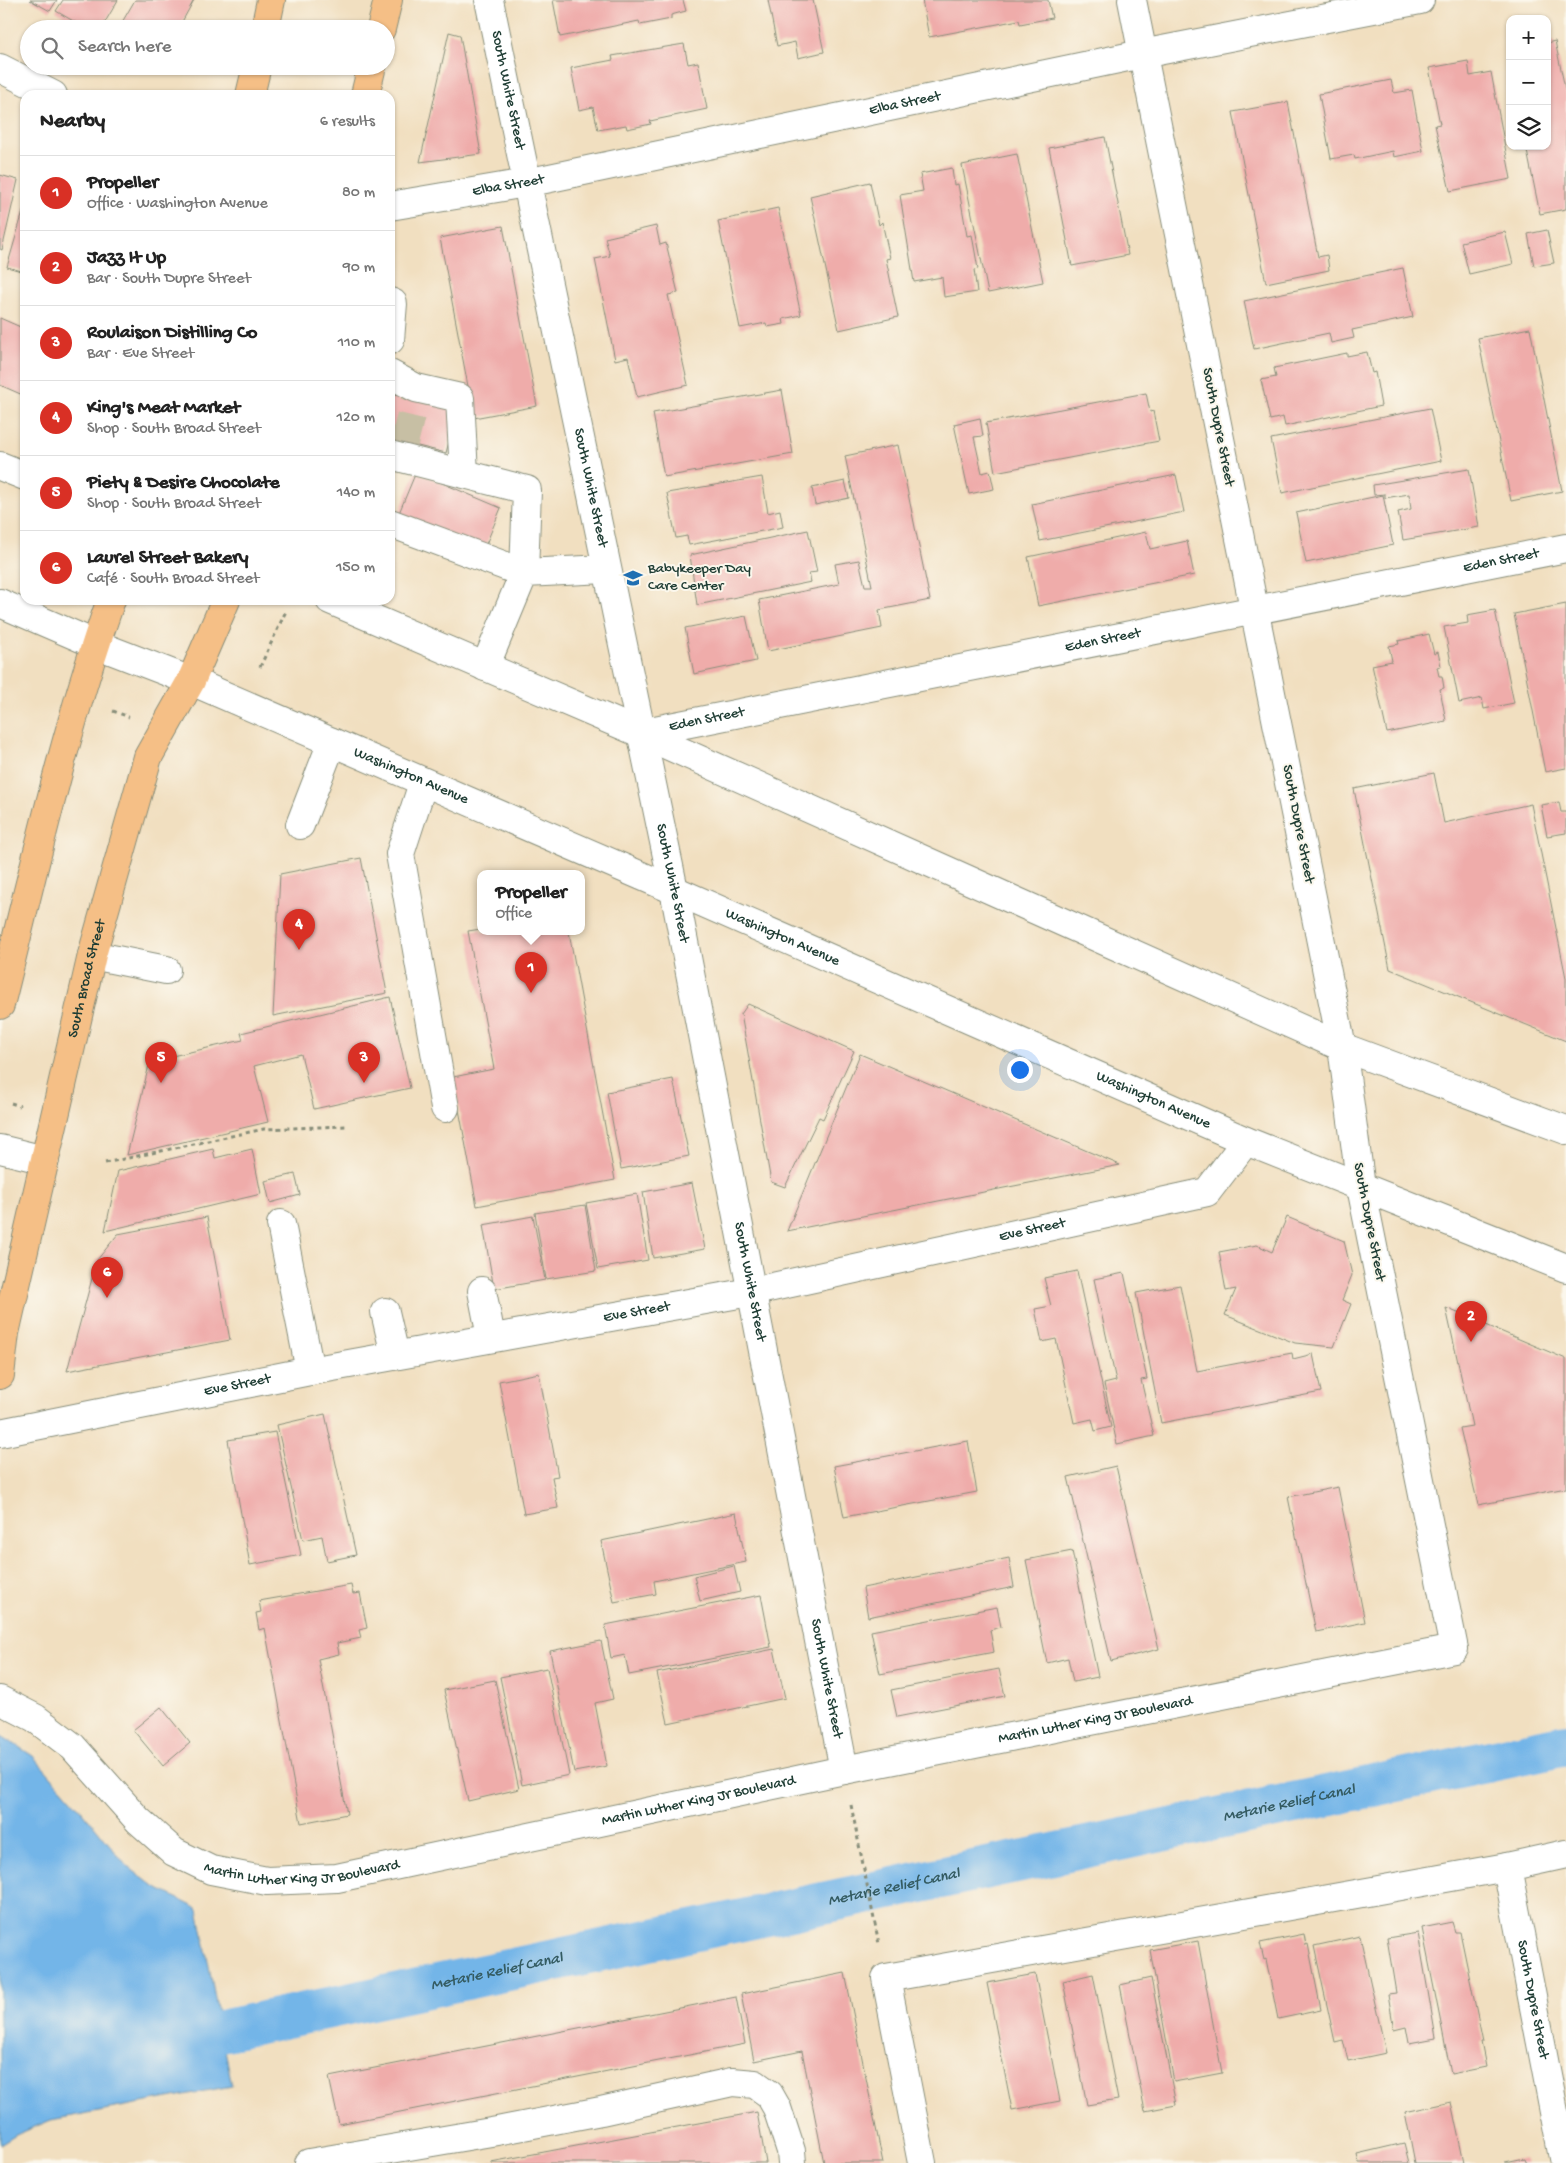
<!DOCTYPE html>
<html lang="en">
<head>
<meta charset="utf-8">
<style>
  :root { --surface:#fff; --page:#f6f6f6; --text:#222; --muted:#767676; --line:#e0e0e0; --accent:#d93025 }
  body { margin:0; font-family:"Gochi Hand",sans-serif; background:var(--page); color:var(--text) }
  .controls { position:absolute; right:15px; top:15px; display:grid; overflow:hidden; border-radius:10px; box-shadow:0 1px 4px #0004 }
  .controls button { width:45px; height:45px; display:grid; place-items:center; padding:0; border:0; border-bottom:1px solid var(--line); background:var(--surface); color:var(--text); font:25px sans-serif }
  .you { position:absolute; left:1019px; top:1069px; width:18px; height:18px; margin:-12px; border:4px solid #fff; border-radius:50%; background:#1a73e8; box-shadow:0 0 0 8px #1a73e833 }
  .badge { display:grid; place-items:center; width:32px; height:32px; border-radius:50%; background:var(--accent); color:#fff; font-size:16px; font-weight:700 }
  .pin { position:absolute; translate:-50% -41px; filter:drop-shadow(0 1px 2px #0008) }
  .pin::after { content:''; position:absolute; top:26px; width:18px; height:15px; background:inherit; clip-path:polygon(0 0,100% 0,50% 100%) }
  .popup { position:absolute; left:477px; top:870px; width:108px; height:65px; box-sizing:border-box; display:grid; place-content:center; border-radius:10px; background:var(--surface); filter:drop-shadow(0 1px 4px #0005); font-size:16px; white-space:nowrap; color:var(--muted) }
  .popup b { font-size:19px; color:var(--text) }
  .popup::after { content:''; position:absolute; left:50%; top:100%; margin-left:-10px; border:10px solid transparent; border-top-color:var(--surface) }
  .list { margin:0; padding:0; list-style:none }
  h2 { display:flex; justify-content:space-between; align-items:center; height:65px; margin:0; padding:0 20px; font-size:21px }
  h2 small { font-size:16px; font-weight:400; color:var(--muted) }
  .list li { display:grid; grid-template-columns:32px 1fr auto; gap:15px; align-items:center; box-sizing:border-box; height:75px; padding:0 20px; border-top:1px solid var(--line) }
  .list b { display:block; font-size:19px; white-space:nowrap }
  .list p { margin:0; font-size:16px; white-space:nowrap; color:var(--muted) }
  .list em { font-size:16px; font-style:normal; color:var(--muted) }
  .icon { flex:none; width:28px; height:28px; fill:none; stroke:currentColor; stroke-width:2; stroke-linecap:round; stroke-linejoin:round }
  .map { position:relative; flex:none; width:1566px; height:2163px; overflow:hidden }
  .search { position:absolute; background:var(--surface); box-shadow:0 1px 4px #0004; left:20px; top:20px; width:375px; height:55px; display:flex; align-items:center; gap:12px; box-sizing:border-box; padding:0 18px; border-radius:28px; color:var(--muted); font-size:19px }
  .panel { position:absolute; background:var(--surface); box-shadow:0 1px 4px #0004; left:20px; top:90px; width:375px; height:515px; border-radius:15px }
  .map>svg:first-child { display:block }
  .water { fill:#73b5e8; stroke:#49798e }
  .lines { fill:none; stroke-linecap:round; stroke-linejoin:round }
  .canal { stroke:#73b5e8; stroke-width:42 }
  .building { fill:#efacaa }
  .minor-tunnel { stroke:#c7bfa4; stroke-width:28; stroke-dasharray:28 14; stroke-linecap:butt }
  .minor-casing { stroke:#888e7a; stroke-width:30 }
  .major-casing { stroke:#888e7a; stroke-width:30 }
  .path { stroke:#888e7a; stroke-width:3; stroke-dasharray:4 4; stroke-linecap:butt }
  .minor { stroke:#fff; stroke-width:28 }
  .major { stroke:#f5bf86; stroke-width:28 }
  .labels { text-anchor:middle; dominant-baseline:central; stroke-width:4; stroke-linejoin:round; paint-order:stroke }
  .street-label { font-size:15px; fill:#1f3d34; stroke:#fbf7ec }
  .poi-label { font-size:15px; fill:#1f3d34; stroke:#fbf7ec; text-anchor:start }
  .water-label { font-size:16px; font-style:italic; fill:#345b61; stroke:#fbf7ec }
</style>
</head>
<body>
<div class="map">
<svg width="1566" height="2163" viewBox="0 0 1566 2163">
  <rect width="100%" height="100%" fill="#fbf7ec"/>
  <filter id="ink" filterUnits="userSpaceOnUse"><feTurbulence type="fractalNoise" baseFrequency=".02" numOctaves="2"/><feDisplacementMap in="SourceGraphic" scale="10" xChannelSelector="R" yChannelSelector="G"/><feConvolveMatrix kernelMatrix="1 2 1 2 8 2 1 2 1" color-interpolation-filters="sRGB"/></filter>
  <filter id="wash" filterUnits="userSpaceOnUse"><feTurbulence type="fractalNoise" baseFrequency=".0096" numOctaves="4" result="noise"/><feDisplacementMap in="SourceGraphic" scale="20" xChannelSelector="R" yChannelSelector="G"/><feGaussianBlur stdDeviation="1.12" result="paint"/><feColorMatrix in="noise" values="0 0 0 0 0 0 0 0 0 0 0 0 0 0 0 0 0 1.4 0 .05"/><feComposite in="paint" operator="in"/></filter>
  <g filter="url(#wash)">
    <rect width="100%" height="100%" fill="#f1dfc0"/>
    <!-- water -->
    <path class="water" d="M0,1735l33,21 50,56 43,53 27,21 45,23 34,177 -181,34 -35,15 -16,10z"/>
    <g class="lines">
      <!-- canal -->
      <path class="canal" id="s1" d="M221,2031l1345,-286"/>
    </g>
    <g id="blocks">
      <!-- building -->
      <g class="building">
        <path d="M30,0h27l-7,11z"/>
        <path d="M63,0h55l-17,29h-14l-31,-18z"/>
        <path d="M135,0h59l-16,29h-48l-9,-5z"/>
        <path d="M553,0h130l3,11 -15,4v4l-31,6 -1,-4 -79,16z"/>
        <path d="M768,0h45l11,52 -26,6 -3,-16 -18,4z"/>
        <path d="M922,0h126l4,18 -32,6 -1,-4 -90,17z"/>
        <path d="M449,32l11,3 21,119 -61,8z"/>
        <path d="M1555,41l11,52v116l-26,5 -14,-68h21v-103z"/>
        <path d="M684,44l4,20 10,-2 9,47 -57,12 1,3 -24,5 -1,-4 -28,5 -5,-23 -14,3 -8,-42 42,-8 -1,-4z"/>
        <path d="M1468,61l2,15 21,-4 20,107 -61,12 -15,-66 5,-1 -11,-56z"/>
        <path d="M1391,80l3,13 18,-3 11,61 -29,6 -1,-6 -38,8 -1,-4 -23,4 -12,-65z"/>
        <path d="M1288,102l30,155 9,-2 2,15 -63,13 -33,-171z"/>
        <path d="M1105,137l23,118 -56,11 -23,-118z"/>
        <path d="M1017,154l26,128 -55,11 -26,-128z"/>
        <path d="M952,168l2,17 4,-1 9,52 5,-1 6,34 -4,1 3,22 -33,5 -2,-20 -28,5 -14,-87 23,-4 -3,-17z"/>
        <path d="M0,175l18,5 -16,70 -2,-1z"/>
        <path d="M870,182l9,43 3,-3 8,36 -4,1 12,58 -59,13 -29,-134z"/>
        <path d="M25,205v67l-18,-5z"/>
        <path d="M778,208l23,107 -18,4 1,5 -17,3 -1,-4 -26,5 -22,-107z"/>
        <path d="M503,226l34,180 -63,12 -34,-180z"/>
        <path d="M656,226l4,19 6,-2 12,50 -10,2 20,90 -51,12 -9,-40 -13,3 -20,-101 15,-3 -5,-18z"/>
        <path d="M1547,230l7,33 -20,3 -6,-32z"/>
        <path d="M1505,232l8,32 -44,10 -8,-32z"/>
        <path d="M1403,268l10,49 -61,13 2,8 -23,5 -2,-10 -75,16 -10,-48z"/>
        <path d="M0,318l25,11v67l-25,-11z"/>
        <path d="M1530,328l32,163 -51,10 -33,-163z"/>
        <path d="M1367,352l5,21 3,-1 6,34 -96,20 -2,-9 -13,3 -9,-40 15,-3 -2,-9 73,-15v3z"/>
        <path d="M782,390l11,64 -129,23 -11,-64z"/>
        <path d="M390,393l67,16 -11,44 -56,-14z"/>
        <path d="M1146,393l4,19 3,-1 6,30 -164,31 -9,-49z"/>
        <path d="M1430,408l11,53 -159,32 -11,-54z"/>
        <path d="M980,418l3,18 -9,1 8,36 8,-2 4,18 -25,5 -15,-70z"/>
        <path d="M898,445l32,155 -51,10 3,18 -114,23 -9,-51 80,-16 -4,-20 24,-4 6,26h7l-27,-130z"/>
        <path d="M1469,469l10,58 -76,13 -5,-28 13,-3 -2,-15 -24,4v-4l-11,1 -1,-10z"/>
        <path d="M416,472l85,36 -17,41 -85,-36z"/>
        <path d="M1176,475l8,37 -144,29 -8,-37z"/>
        <path d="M762,477l6,36 12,-3 3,17 -94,18 -2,-9 -11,2 -9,-45z"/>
        <path d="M845,481l4,17 -34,7 -3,-17z"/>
        <path d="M1383,495l10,50 -87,18 -10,-50z"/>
        <path d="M808,530l9,42 -8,1 2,9 -114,23 -7,-50z"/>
        <path d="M1146,532l4,17 37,-8 7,34 -156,31 -10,-49z"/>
        <path d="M1566,604v164l-21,4 -31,-158z"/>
        <path d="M1495,610l19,93 -30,6 -2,-11 -23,5 -15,-76 24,-4 -1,-8z"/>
        <path d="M746,616l10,45 -62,13 -9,-46z"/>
        <path d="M1429,634l5,20 4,-2 3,14 -4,1 2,9h3l2,12 -4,1 6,32 -59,12 -15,-68 20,-4 -3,-15 10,-2 -1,-3z"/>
        <path d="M1434,773l10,50 87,-19 35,174v63l-176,-72 -36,-180z"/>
        <path d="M1559,802l2,10h5v21l-19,3 -6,-31z"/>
        <path d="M361,858l26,135 -114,23 7,-142z"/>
        <path d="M481,929v3h88l46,248 -138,26 -24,-129 41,-8 -26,-138z"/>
        <path d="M390,997l20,91 -96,21 -13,-55 -47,12 14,56 -141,33 23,-94 93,-21 -2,-7z"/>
        <path d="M748,1004l106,47 -31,68 -4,-2 -34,70 -14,-5 -30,-168z"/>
        <path d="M860,1054l260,111 -333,66z"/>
        <path d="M673,1079l16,77 -68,13 -14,-77z"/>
        <path d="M213,1149l2,9 37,-9 9,45 -156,37 13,-60z"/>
        <path d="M295,1174l5,21 -30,8 -5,-22z"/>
        <path d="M692,1183l13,66 -52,9 -10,-66z"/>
        <path d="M637,1194l11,66 -50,9 -12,-66z"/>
        <path d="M585,1205l11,66 -50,8 -11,-66z"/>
        <path d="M533,1216l12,64 -51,9 -11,-64z"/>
        <path d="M207,1217l23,123 -163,31 30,-111 21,-26z"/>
        <path d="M1287,1217l57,24 8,34 -10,25 9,4 -17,43 -39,-4 -70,-28 11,-26 -10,2 -7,-39 38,-7 15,7z"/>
        <path d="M1077,1271l34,156 -16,4 -3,-12 -18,4 -18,-84 -14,3 -7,-33 16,-3 -7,-28z"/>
        <path d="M1124,1273l23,106 -6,1 13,56 -37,8 -13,-60 12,-3 -22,-102z"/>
        <path d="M1180,1285l17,86 95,-18 1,6 20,-5 8,38 -160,31 -25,-130z"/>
        <path d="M1446,1308l120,51v129l-88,17 -18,-77 12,-2z"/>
        <path d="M539,1373l19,103 -6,1 6,31 -34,6 -25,-133z"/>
        <path d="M325,1414l31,141 -29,6 -5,-25 -19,4 -26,-115z"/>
        <path d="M275,1432l26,123 -51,10 -22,-125z"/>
        <path d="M968,1441l9,51 -133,25 -10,-51z"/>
        <path d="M1116,1466l43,183 -48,12 -43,-184z"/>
        <path d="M1338,1487l27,135 -49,10 -28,-135z"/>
        <path d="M736,1513l10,49 -92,19 2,13 -42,8 -13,-61z"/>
        <path d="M1072,1551l26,126 -25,5 -5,-24 -21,5 -21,-103z"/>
        <path d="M1009,1558l5,29 -146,30 -5,-29z"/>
        <path d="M734,1566l6,26 -40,9 -6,-25z"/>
        <path d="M351,1585l2,9 7,-1 7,35 -8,2 2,8 -24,5 2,11 -21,5 29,155 -46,9 -36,-195 -6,2 -3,-17 5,-1 -2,-11z"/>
        <path d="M761,1595l10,52 -142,28 -4,-20 -14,3 -6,-33z"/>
        <path d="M997,1607l4,20 -11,3 4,22 -114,22 -9,-43z"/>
        <path d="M601,1641l12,58 -18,4 12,63 -33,6 -24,-121z"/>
        <path d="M774,1649l11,49 -117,25 -11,-50z"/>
        <path d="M547,1668l22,107 -47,10 -22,-108z"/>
        <path d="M999,1669l6,27 -108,21 -6,-27z"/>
        <path d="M495,1680l24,109 -51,12 -24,-111z"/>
        <path d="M161,1707l29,36 -27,23 -30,-36z"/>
        <path d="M1452,1922l3,10h5l23,110h-2l5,25 -35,7 -29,-146z"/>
        <path d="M1418,1933l18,105 -27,5 -3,-16 -12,3 -6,-36 8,-1 -9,-55z"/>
        <path d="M1304,1934l2,11 2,-1 13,66 -43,9 -12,-60 -2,1 -4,-17z"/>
        <path d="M1360,1936l26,117 -38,8 -5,-21 -8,2 -21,-96z"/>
        <path d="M1198,1941l24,132 -48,9 -24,-132z"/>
        <path d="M845,1973l38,190h-59l-22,-112 -48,10 -13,-67z"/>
        <path d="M1035,1974l25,127 -48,9 -25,-127z"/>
        <path d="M1093,1974l25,126 -31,5 -24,-124z"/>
        <path d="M1151,1978l25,127 -31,6 -25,-126z"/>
        <path d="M736,1997l9,47 -406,80 -10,-47z"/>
        <path d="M1451,2102l13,61h-49l-10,-51z"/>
        <path d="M757,2112l9,51h-275v-1z"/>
        <path d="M1404,2143l5,20h-50l-2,-9z"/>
        <path d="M1525,2158l2,5h-22v-1z"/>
      </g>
    </g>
  </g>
  <g filter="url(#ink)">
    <use href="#blocks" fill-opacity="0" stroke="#888e7a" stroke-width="1"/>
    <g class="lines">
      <!-- minor-tunnel -->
      <path class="minor-tunnel" d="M404,443l11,-44"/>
      <!-- minor casing -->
      <g class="minor-casing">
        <g id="minor">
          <path id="s2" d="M489,0l185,890 170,880"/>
          <path d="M0,68l53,27"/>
          <path id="s3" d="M390,206l136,-23 616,-129 278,-54"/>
          <path d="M390,302l3,1 -3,37"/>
          <path d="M390,374l26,14 44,10 4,76"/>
          <path d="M390,455l137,35 -3,83 -134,-50"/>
          <path d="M0,466l25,10"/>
          <path d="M330,600l310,133 702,314 224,83"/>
          <path id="s4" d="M0,603l95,41 96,37 483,209 572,251 320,127"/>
          <path d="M485,667l39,-94 82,-4"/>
          <path id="s5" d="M640,733l926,-185"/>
          <path d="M423,783l-23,71 45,254"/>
          <path d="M300,825l32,-83"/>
          <path d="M92,955l74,15"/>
          <path d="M0,1149l45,11"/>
          <path d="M281,1224l29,147"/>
          <path d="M482,1291l9,46"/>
          <path d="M385,1312l10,43"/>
          <path id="s6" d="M0,1433l310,-62 440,-79 457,-100 39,-51"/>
          <path id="s7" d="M0,1700l35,18 38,29 65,73 36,32 37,18 56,11 70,-3 507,-108 610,-121 -93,-462 -19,-140 -210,-1047"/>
          <path id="s8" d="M1507,1867l57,296"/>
          <path d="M309,2163l188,-32 104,-20 131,-29 23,2 14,10 8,14 14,43 1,12"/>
          <path d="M922,2163l-36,-185 621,-111 59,-13"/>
        </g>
      </g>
      <!-- major casing -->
      <g class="major-casing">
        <g id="major">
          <path d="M265,29l6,-29"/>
          <path d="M381,29l7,-29"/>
          <path d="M250,95l7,-29"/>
          <path d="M365,95l7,-29"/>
          <path d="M0,1005c34,-136 64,-273 111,-405"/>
          <path id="s9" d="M0,1375l5,-42 87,-378 56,-198 43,-76 35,-81"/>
        </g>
      </g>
      <!-- path -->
      <g class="path">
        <path d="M260,667l26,-56"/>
        <path d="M113,711l16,6"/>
        <path d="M11,1103l9,3"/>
        <path d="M105,1163l159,-34 82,-3"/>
        <path d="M851,1805l28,139"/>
      </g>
      <!-- minor -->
      <use href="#minor" class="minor"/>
      <!-- major -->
      <use href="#major" class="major"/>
    </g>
  </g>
  <!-- icons -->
  <defs>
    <g id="school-bare" transform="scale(1.5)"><path d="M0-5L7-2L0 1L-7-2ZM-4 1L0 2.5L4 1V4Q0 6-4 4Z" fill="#1f6fb2" stroke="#fbf7ec" stroke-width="2.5" paint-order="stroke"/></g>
  </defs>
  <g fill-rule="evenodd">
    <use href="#school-bare" x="633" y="578"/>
  </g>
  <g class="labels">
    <!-- street labels -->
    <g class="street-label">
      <text stroke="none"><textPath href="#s2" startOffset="92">South White Street</textPath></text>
      <text stroke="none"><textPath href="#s3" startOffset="525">Elba Street</textPath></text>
      <text stroke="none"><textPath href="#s3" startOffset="120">Elba Street</textPath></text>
      <text transform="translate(1218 427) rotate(79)">South Dupre Street</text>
      <text stroke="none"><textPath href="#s2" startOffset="498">South White Street</textPath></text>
      <text stroke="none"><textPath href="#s5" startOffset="878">Eden Street</textPath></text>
      <text stroke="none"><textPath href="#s5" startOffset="472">Eden Street</textPath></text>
      <text stroke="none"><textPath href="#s5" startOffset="68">Eden Street</textPath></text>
      <text stroke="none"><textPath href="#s4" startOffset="446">Washington Avenue</textPath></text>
      <text transform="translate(1298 824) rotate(79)">South Dupre Street</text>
      <text stroke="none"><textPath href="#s2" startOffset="902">South White Street</textPath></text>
      <text stroke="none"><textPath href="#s4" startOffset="851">Washington Avenue</textPath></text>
      <text stroke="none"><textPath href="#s9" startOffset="406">South Broad Street</textPath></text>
      <text stroke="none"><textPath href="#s4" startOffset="1256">Washington Avenue</textPath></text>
      <text transform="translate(1369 1222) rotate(79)">South Dupre Street</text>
      <text stroke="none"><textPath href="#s6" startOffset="1052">Eve Street</textPath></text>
      <text stroke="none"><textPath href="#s2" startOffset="1308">South White Street</textPath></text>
      <text stroke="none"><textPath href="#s6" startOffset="648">Eve Street</textPath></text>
      <text stroke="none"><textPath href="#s6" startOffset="242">Eve Street</textPath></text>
      <text stroke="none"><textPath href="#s2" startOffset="1712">South White Street</textPath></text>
      <text stroke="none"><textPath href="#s7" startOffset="1176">Martin Luther King Jr Boulevard</textPath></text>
      <text stroke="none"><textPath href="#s7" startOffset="771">Martin Luther King Jr Boulevard</textPath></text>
      <text stroke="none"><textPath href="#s7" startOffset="366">Martin Luther King Jr Boulevard</textPath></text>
      <text stroke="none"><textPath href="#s8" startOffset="135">South Dupre Street</textPath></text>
    </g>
    <!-- poi labels -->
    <g class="poi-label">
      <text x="648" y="569">Babykeeper Day<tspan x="648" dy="17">Care Center</tspan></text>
    </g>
    <!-- water labels -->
    <g class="water-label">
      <text stroke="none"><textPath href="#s1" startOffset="1092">Metarie Relief Canal</textPath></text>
      <text stroke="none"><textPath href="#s1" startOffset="688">Metarie Relief Canal</textPath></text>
      <text stroke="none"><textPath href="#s1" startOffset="282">Metarie Relief Canal</textPath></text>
    </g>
  </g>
</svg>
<div class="controls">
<button>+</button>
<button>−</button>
<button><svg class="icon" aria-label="layers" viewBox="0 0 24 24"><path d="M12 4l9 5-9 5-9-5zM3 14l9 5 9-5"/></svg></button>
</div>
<div class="you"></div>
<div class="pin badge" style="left:531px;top:993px">1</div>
<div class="popup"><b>Propeller</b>Office</div>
<div class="pin badge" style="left:1471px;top:1342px">2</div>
<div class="pin badge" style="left:364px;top:1083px">3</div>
<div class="pin badge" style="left:299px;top:950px">4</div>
<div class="pin badge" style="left:161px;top:1083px">5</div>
<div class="pin badge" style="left:107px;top:1298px">6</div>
<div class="search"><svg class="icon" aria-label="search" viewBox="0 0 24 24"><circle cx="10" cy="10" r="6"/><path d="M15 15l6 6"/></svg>Search here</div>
<section class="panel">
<h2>Nearby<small>6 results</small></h2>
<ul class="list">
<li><span class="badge">1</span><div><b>Propeller</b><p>Office · Washington Avenue</p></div><em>80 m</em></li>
<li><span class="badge">2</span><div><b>Jazz It Up</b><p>Bar · South Dupre Street</p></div><em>90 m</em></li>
<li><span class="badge">3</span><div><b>Roulaison Distilling Co</b><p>Bar · Eve Street</p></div><em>110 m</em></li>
<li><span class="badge">4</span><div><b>King's Meat Market</b><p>Shop · South Broad Street</p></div><em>120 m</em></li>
<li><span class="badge">5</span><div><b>Piety &amp; Desire Chocolate</b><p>Shop · South Broad Street</p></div><em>140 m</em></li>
<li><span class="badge">6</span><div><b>Laurel Street Bakery</b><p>Café · South Broad Street</p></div><em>150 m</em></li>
</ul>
</section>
</div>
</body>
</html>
